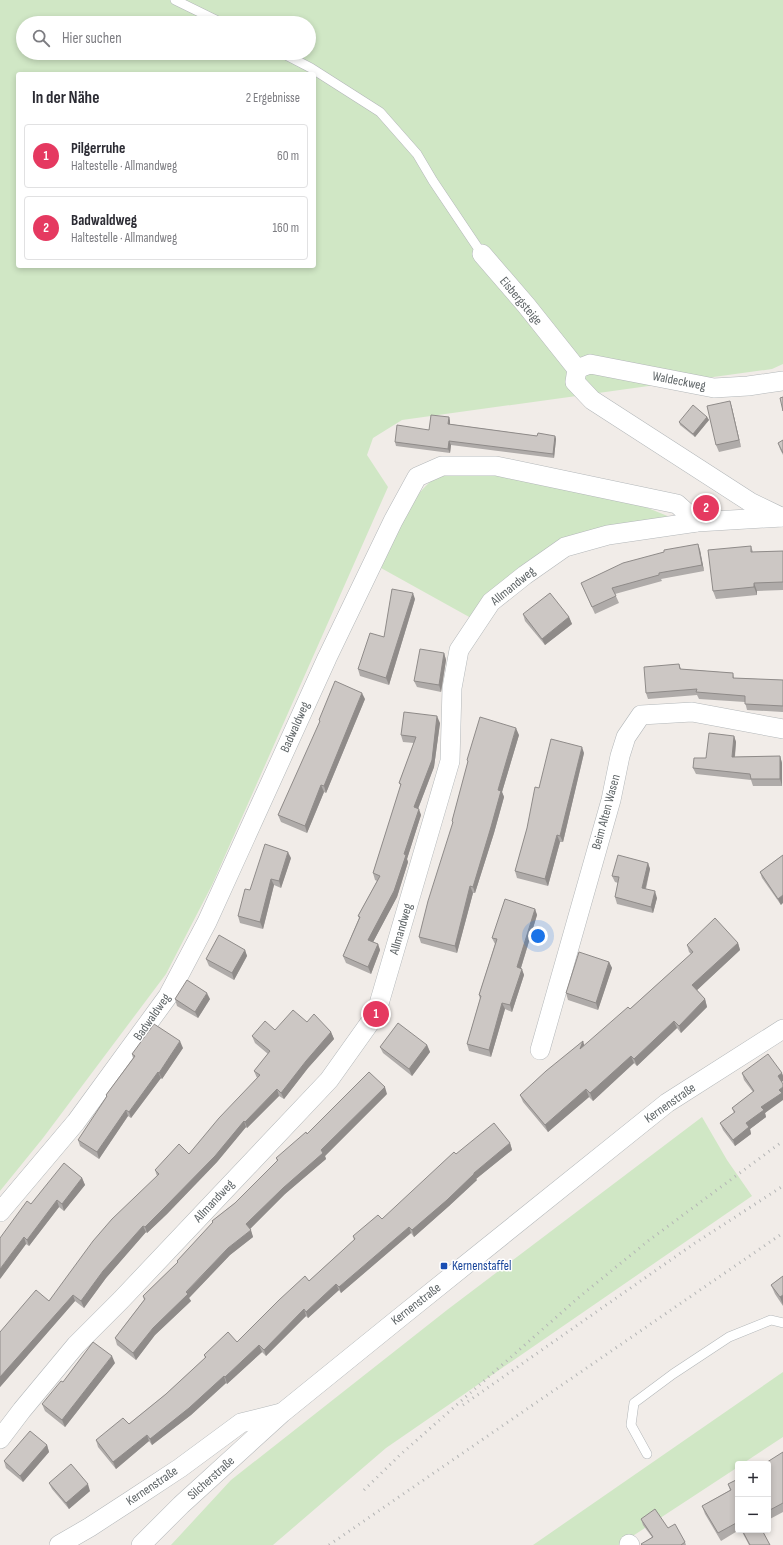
<!DOCTYPE html>
<html lang="de">
<head>
<meta charset="utf-8">
<style>
  :root { --surface:#fff; --page:#f2f2f3; --text:#2b2b33; --muted:#7c7c81; --line:#e1e1e2; --accent:#e53960 }
  body { margin:0; font-family:"Sofia Sans Condensed",sans-serif; background:var(--page); color:var(--text) }
  .controls { position:absolute; right:12px; bottom:12px; display:grid; overflow:hidden; border-radius:4px; box-shadow:0 2px 6px #0003 }
  .controls button { width:36px; height:36px; display:grid; place-items:center; padding:0; border:0; border-bottom:1px solid var(--line); background:var(--surface); color:var(--text); font:20px sans-serif }
  .you { position:absolute; left:538px; top:936px; width:14px; height:14px; margin:-10px; border:3px solid #fff; border-radius:50%; background:#1a73e8; box-shadow:0 0 0 6px #1a73e833 }
  .badge { display:grid; place-items:center; width:26px; height:26px; border-radius:50%; background:var(--accent); color:#fff; font-size:13px; font-weight:700 }
  .pin { position:absolute; translate:-50% -50%; border:2px solid #fff; box-shadow:0 1px 4px #0006 }
  .list { margin:0; padding:0; list-style:none }
  h2 { display:flex; justify-content:space-between; align-items:center; height:52px; margin:0; padding:0 16px; font-size:17px }
  h2 small { font-size:13px; font-weight:400; color:var(--muted) }
  .list li { display:grid; grid-template-columns:26px 1fr auto; gap:12px; align-items:center; box-sizing:border-box; height:64px; margin:0 8px 8px; padding:0 8px; border:1px solid var(--line); border-radius:4px }
  .list b { display:block; font-size:15px; white-space:nowrap }
  .list p { margin:0; font-size:13px; white-space:nowrap; color:var(--muted) }
  .list em { font-size:13px; font-style:normal; color:var(--muted) }
  .icon { flex:none; width:22px; height:22px; fill:none; stroke:currentColor; stroke-width:2; stroke-linecap:round; stroke-linejoin:round }
  .map { position:relative; flex:none; width:783px; height:1545px; overflow:hidden }
  .search { position:absolute; background:var(--surface); box-shadow:0 2px 6px #0003; left:16px; top:16px; width:300px; height:44px; display:flex; align-items:center; gap:10px; box-sizing:border-box; padding:0 14px; border-radius:22px; color:var(--muted); font-size:15px }
  .panel { position:absolute; background:var(--surface); box-shadow:0 2px 6px #0003; left:16px; top:72px; width:300px; height:196px; border-radius:4px }
  .map>svg:first-child { display:block }
  .green { fill:#d0e7c5; fill-rule:evenodd }
  .lines { fill:none; stroke-linecap:round; stroke-linejoin:round }
  .lane-casing { stroke:#b3b7b9; stroke-width:10 }
  .street-casing { stroke:#b3b7b9; stroke-width:20 }
  .lane { stroke:#fff; stroke-width:9 }
  .street { stroke:#fff; stroke-width:19 }
  .rail { stroke:#b4b5b5; stroke-width:3; stroke-dasharray:1 5; stroke-linecap:butt }
  .wall { fill:#afaba9 }
  .shaded-wall { fill:#8f8b89 }
  .building { fill:#ccc7c4; stroke:#8f8b89 }
  .transit-dot { fill:#1a4fb4; stroke:#fff; stroke-width:1.5 }
  .labels { text-anchor:middle; dominant-baseline:central; stroke-width:3; stroke-linejoin:round; paint-order:stroke }
  .street-label { font-size:13px; fill:#5f6567; stroke:#fff }
  .transit-label { font-size:13px; fill:#164399; stroke:#fff; text-anchor:start }
</style>
</head>
<body>
<div class="map">
<svg width="783" height="1545" viewBox="0 0 783 1545">
  <rect width="100%" height="100%" fill="#f1ece8"/>
  <!-- green -->
  <g class="green">
    <path d="M0,0h783v364l-11,5 -370,51 -29,18 -6,17 21,32 -176,398 -46,89 -123,164 -43,53zM23,23h286v30h-286zM18,74h296v192h-296z"/>
    <path d="M465,469l173,35 32,13 -88,15 -54,32 -57,54 -90,-50c14,-31 26,-69 54,-90 7,-6 21,-7 30,-9z"/>
    <path d="M702,1117l25,43 25,36 -366,252 -113,97h-102l60,-65 216,-170z"/>
    <path d="M783,1372v65l-41,27h-4v3l-119,78h-86z"/>
  </g>
  <g class="lines">
    <!-- lane casing -->
    <g class="lane-casing">
      <g id="lane">
        <path d="M175,0l47,23"/>
        <path d="M282,53l29,15 69,44 37,42 16,27 49,73"/>
        <path d="M647,1454l-16,-29 3,-22 39,-29 56,-37 42,-17 12,3"/>
      </g>
    </g>
    <!-- street casing -->
    <g class="street-casing">
      <g id="street">
        <path d="M482,254l44,51 51,64 -2,13 17,18 158,102 31,15"/>
        <path d="M577,369l13,-5 124,24 34,-2 35,-5"/>
        <path d="M540,1050l71,-250 9,-44 6,-19 15,-22 51,-3 91,17"/>
        <path d="M0,1212l76,-90 92,-126 39,-74 120,-264 66,-137 24,-44 25,-11h54l181,38 20,18"/>
        <path d="M0,1439l22,-29 54,-65 45,-45 208,-220 47,-66 74,-253 2,-73 7,-38 32,-48 34,-27 40,-28 43,-12 89,-13 86,-5"/>
        <path d="M629,1544l1,1"/>
        <path d="M59,1545l31,-18 43,-28 47,-31 61,-45 40,-10"/>
        <path d="M141,1545l40,-40 101,-92 121,-98 264,-212 116,-74"/>
      </g>
    </g>
    <!-- lane -->
    <use href="#lane" class="lane"/>
    <!-- street -->
    <use href="#street" class="street"/>
    <!-- rail -->
    <g class="rail">
      <path d="M463,1405l232,-162 88,-57"/>
      <path d="M364,1490l37,-36 177,-156 70,-57 135,-100"/>
      <path d="M329,1545l454,-312"/>
    </g>
  </g>
  <!-- wall -->
  <g class="wall">
    <path d="M730,401l2,7 9,39 -22,5 -3,-7z"/>
    <path d="M449,417l1,4v3l87,12h18l1,3 -2,19 -103,-13 -1,8 -54,-7 -1,-4 34,-12z"/>
    <path d="M707,417l2,3 -14,17 -15,-12 -1,-3z"/>
    <path d="M783,440v15l-3,-6 -2,-6z"/>
    <path d="M751,546l2,6 30,-1v39l-26,1v4l-41,4 -3,-8z"/>
    <path d="M700,550l4,21 -43,8 1,2 -47,13 4,9 -24,11 -14,-31z"/>
    <path d="M415,599l-26,86 -29,-9 -2,-7z"/>
    <path d="M523,614l46,3 3,7 -27,21 -20,-24z"/>
    <path d="M444,653l2,7 -5,32 -24,-5 -3,-6z"/>
    <path d="M679,664l2,5 52,4 1,5 49,2v32l-36,-2 -2,-8 -46,-3 -2,-4 -49,4 -2,-6z"/>
    <path d="M365,699l-39,94 -2,-1 -17,41 -26,-11 -3,-7 42,-92 -1,-3z"/>
    <path d="M440,723l-6,44 -16,42 3,6 -14,44 1,3 -11,35 -24,45 5,2 2,6 -9,24 -25,-11 -3,-7 16,-38 -1,-2 19,-35 -2,-1 -2,-7 28,-87 -2,-3 15,-40 -11,-1 -2,-7z"/>
    <path d="M519,735l-17,57 2,5 -10,36 -19,60h-2l-16,60 -36,-10 -2,-6 34,-113 -1,-3 16,-59 -1,-2z"/>
    <path d="M734,736l2,6 -1,15 45,-1 2,7v23h-29l-2,-6 -55,-6 -3,-6z"/>
    <path d="M584,753l-21,89h-3l-12,44 -31,-8 -2,-7 24,-83z"/>
    <path d="M783,855l-2,50 -19,-27 -2,-6z"/>
    <path d="M291,858l-10,30 -7,-3 -11,44 -23,-6 -2,-7 12,-26z"/>
    <path d="M648,863l2,6 -4,20 11,9 -4,15 -36,-9 -2,-7 3,-14 -3,-1 -3,-6z"/>
    <path d="M535,909l2,6 -16,53 3,7 -12,37 -7,-3 -14,48 -22,-6 -2,-7 13,-45 -1,-4 16,-51 -3,-6z"/>
    <path d="M738,943l2,7 -43,40 8,9 2,8 -26,26 -4,-5 -40,38 -3,-3 -41,38 -4,-4 -41,35 -25,-30 -3,-7 63,-54 1,5 46,-37 61,-55 -2,-2 -2,-7z"/>
    <path d="M245,950l2,6 -13,24 -25,-14 -3,-7z"/>
    <path d="M609,962l3,6 -14,42 -30,-10 -2,-7z"/>
    <path d="M175,999h35l-12,19 -21,-12z"/>
    <path d="M307,1022l24,10 3,7 -26,29 -24,31 -5,-3 -32,32 -1,-1 -29,35 -50,52 -20,19 -1,-1 -40,46 -22,30 -9,-7 -75,86v-55l49,-31 108,-125 -2,-6 34,-16 68,-76 -3,-7 14,-17 -13,-11 -3,-7 23,-6z"/>
    <path d="M427,1045l3,7 -18,24 -29,-23 -3,-6z"/>
    <path d="M183,1048l-21,31 -1,-1 -30,40 -3,-2 -29,43 -19,-13 -2,-6 29,-43 -1,-2 27,-37 -1,-4z"/>
    <path d="M742,1073h40l1,3v5l-2,1 2,14 -18,17 1,4 -16,12 1,5 -16,12 -12,-16 -3,-7 14,-10 -2,-5 21,-16 -9,-12z"/>
    <path d="M387,1094l-62,62 1,3 -41,35 -35,35 3,8 -23,18 -41,43 2,3 -36,34 -19,25 -19,-15 -2,-7 29,-38 -1,-4 34,-33v-2l36,-38 -1,-2 23,-18 42,-42 -1,-3 31,-24z"/>
    <path d="M510,1143l2,7 -36,29 1,1 -28,26 -35,31 -3,-4 -70,60 -2,-3 -31,28 -2,-2 -40,40 -4,-4 -35,32 -1,-1 -35,32 -39,30 -3,-4 -33,28 -18,-22 -2,-7 33,-16 37,-30 39,-36 -1,-3 33,-13 72,-61 45,-41 -1,-4 29,-17 74,-65z"/>
    <path d="M82,1178l3,7 -21,26 -5,-4 -30,39 -3,-2 -26,35 31,-75z"/>
    <path d="M783,1276v30l-8,-12 -4,-9z"/>
    <path d="M115,1363l-50,64 -20,-16 -3,-7 21,-22z"/>
    <path d="M47,1445l2,7 -26,30 -17,-14 -2,-7z"/>
    <path d="M783,1452v60l-15,8v-56z"/>
    <path d="M738,1479v51h1l-18,11 -16,-27 -3,-8 28,-16 -2,-6z"/>
    <path d="M49,1483l41,8 -21,18 -17,-20z"/>
    <path d="M641,1519l27,9 17,14 1,3h-45l11,-8 -9,-12z"/>
    <path d="M741,1530h21l8,15h-21z"/>
  </g>
  <!-- shaded-wall -->
  <g class="shaded-wall">
    <path d="M730,401l2,7 9,39 -2,-7z"/>
    <path d="M449,417l1,4v6l-2,-3z"/>
    <path d="M707,417l2,3 -14,17 -2,-3z"/>
    <path d="M555,436l1,3 -2,19 -1,-4z"/>
    <path d="M449,441l2,4 -1,8 -2,-4z"/>
    <path d="M698,544l2,6 4,21 -2,-6z"/>
    <path d="M754,583l3,8v4l-3,-8z"/>
    <path d="M413,593l2,6 -26,86 -3,-7z"/>
    <path d="M569,617l3,7 -27,21 -3,-6z"/>
    <path d="M444,653l2,7 -5,32 -2,-7z"/>
    <path d="M362,693l3,6 -39,94 -2,-7z"/>
    <path d="M437,716l3,7 -6,44 -18,47 -2,-7z"/>
    <path d="M516,728l3,7 -17,57 2,5 -10,36 -19,60 -2,-6 25,-97z"/>
    <path d="M734,736l2,6 -2,22 -2,-7z"/>
    <path d="M582,747l2,6 -21,89 -3,-6z"/>
    <path d="M780,756l2,7v23l-2,-7z"/>
    <path d="M321,785l3,7 -17,41 -2,-7z"/>
    <path d="M419,809l2,6 -14,44 1,3 -11,35 -26,49 -3,-6 36,-86z"/>
    <path d="M557,835l3,7 -12,44 -3,-7z"/>
    <path d="M288,852l3,6 -10,30 -2,-7z"/>
    <path d="M648,863l2,6 -6,25 -2,-6z"/>
    <path d="M271,879l3,6 -11,44 -3,-7z"/>
    <path d="M470,886l3,7 -16,60 -2,-7z"/>
    <path d="M655,891l2,7 -4,15 -2,-6z"/>
    <path d="M783,895v8l-2,2 -3,-6z"/>
    <path d="M535,909l2,6 -18,59 -2,-7z"/>
    <path d="M738,943l2,7 -45,42 -3,-7z"/>
    <path d="M378,944l2,6 -9,24 -3,-7z"/>
    <path d="M245,950l2,6 -13,24 -2,-7z"/>
    <path d="M609,962l3,6 -14,42 -2,-7z"/>
    <path d="M522,969l2,6 -12,37 -2,-7z"/>
    <path d="M207,993l3,6 -12,19 -3,-6z"/>
    <path d="M705,999l2,8 -26,26 -2,-7z"/>
    <path d="M502,1003l3,6 -14,48 -2,-7z"/>
    <path d="M674,1021l3,7 -40,38 -3,-7z"/>
    <path d="M331,1032l3,7 -26,29 -24,31 -3,-6 25,-32z"/>
    <path d="M180,1041l3,7 -21,31 -3,-6z"/>
    <path d="M583,1041l2,7 -5,1z"/>
    <path d="M427,1045l3,7 -18,24 -3,-7z"/>
    <path d="M631,1056l3,7 -41,38 -3,-8z"/>
    <path d="M158,1072l3,6 -30,40 -2,-6z"/>
    <path d="M782,1073l1,3v5l-3,2 -2,-7z"/>
    <path d="M385,1087l2,7 -62,62 1,3 -41,35 -37,37 -2,-7 75,-74z"/>
    <path d="M783,1087v13l-18,13 1,4 -16,12 1,5 -16,12 -2,-6 13,-17 15,-16 18,-17z"/>
    <path d="M277,1089l2,7 -32,32 -2,-6z"/>
    <path d="M586,1089l3,8 -41,35 -3,-7z"/>
    <path d="M126,1110l2,6 -29,43 -2,-7z"/>
    <path d="M244,1121l2,6 -29,35 -50,52 -20,19 -2,-6z"/>
    <path d="M510,1143l2,7 -36,29 1,1 -28,26 -35,31 -2,-7 62,-57z"/>
    <path d="M82,1178l3,7 -21,26 -2,-7z"/>
    <path d="M57,1200l2,7 -30,39 -2,-6z"/>
    <path d="M143,1226l3,6 -40,46 -22,30 -3,-7 22,-30z"/>
    <path d="M409,1227l2,6 -70,60 -2,-6z"/>
    <path d="M251,1230l2,7 -23,18 -41,43 2,3 -36,34 -19,25 -3,-7 20,-25 75,-80z"/>
    <path d="M24,1237l2,7 -26,35v-10z"/>
    <path d="M336,1284l3,6 -31,28 -2,-6z"/>
    <path d="M73,1295l2,6 -75,86v-10z"/>
    <path d="M783,1295v10l-3,-8z"/>
    <path d="M304,1309l2,7 -40,40 -2,-6z"/>
    <path d="M259,1345l3,7 -35,32 -2,-7z"/>
    <path d="M112,1356l3,7 -50,64 -3,-7z"/>
    <path d="M224,1376l2,7 -35,32 -39,30 -2,-6z"/>
    <path d="M147,1435l2,6 -33,28 -3,-7z"/>
    <path d="M47,1445l2,7 -26,30 -3,-6z"/>
    <path d="M88,1484l2,7 -21,18 -3,-6z"/>
  </g>
  <!-- building -->
  <g class="building">
    <path d="M783,397v14l-3,-13z"/>
    <path d="M730,401l9,39 -23,5 -9,-39z"/>
    <path d="M693,405l14,12 -14,17 -14,-12z"/>
    <path d="M431,415l18,2 -1,7 89,12 1,-3 17,3 -2,18 -104,-13 -1,8 -53,-7 2,-17 32,5z"/>
    <path d="M783,440v13l-5,-10z"/>
    <path d="M698,544l4,21 -43,8v2l-47,13 4,8 -24,11 -11,-24 42,-20 41,-11v-2z"/>
    <path d="M751,546v6l32,-1v31l-29,1v4l-41,4 -5,-41z"/>
    <path d="M392,589l21,4 -27,85 -28,-9 12,-36 14,4z"/>
    <path d="M550,593l19,24 -27,22 -19,-25z"/>
    <path d="M420,649l24,4 -5,32 -25,-4z"/>
    <path d="M679,664l1,5 53,4v5l50,2v26l-38,-2v-8l-49,-4 1,-3 -51,4 -2,-26z"/>
    <path d="M335,681l27,12 -38,93 -3,-1 -16,41 -27,-11 42,-94 -1,-1z"/>
    <path d="M404,712l33,4 -5,44 -18,47 5,2 -15,45 2,1 -12,36 -26,49 10,4 -10,23 -25,-11 17,-39 -2,-1 22,-40 -7,-3 28,-89 -2,-1 17,-46 -15,-2z"/>
    <path d="M480,717l36,11 -18,62 3,1 -10,36 -18,60 -3,-1 -15,60 -36,-9 9,-36 25,-79 -1,-1 16,-60 -1,-1z"/>
    <path d="M709,733l25,3 -2,21 48,-1v23h-29l-1,-5 -57,-6 1,-10h12z"/>
    <path d="M551,739l31,8 -22,89 -3,-1 -12,44 -30,-8 12,-43 8,-41 4,1z"/>
    <path d="M265,844l23,8 -9,29 -8,-2 -11,43 -22,-6 7,-27 5,1z"/>
    <path d="M618,855l30,8 -6,25 13,3 -4,16 -36,-10 4,-20 -7,-1z"/>
    <path d="M783,855v40l-5,4 -18,-27z"/>
    <path d="M505,899l30,10 -18,58 5,2 -12,36 -8,-2 -13,47 -22,-6 14,-48 -2,-1 18,-56 -5,-1z"/>
    <path d="M715,918l23,25 -46,42 13,14 -26,27 -5,-5 -40,38 -3,-3 -41,37 -4,-4 -41,36 -25,-30 26,-24 37,-30 -3,8 48,-42 2,2 63,-57 -6,-7z"/>
    <path d="M219,935l26,15 -13,23 -26,-14z"/>
    <path d="M579,952l30,10 -13,41 -30,-10z"/>
    <path d="M187,980l20,13 -12,19 -20,-13z"/>
    <path d="M293,1010l14,12 7,-8 17,18 -25,29 -25,32 -4,-4 -32,33 -1,-1 -29,35 -51,52 -19,19 -2,-1 -40,45 -22,30 -8,-6 -73,82v-45l36,-42 13,11 44,-60 19,-22 47,-45 -4,-4 24,-26 10,10 30,-36 41,-43 -6,-4 16,-20 -18,-15 13,-15 10,9z"/>
    <path d="M398,1023l29,22 -18,24 -29,-22z"/>
    <path d="M154,1024l26,17 -21,32 -1,-1 -29,40 -3,-2 -29,42 -19,-12 29,-44 -1,-1 29,-39 -3,-2z"/>
    <path d="M768,1054l14,19 -4,3 5,8v3l-4,3 3,3 -21,14 3,3 -18,13 3,4 -16,13 -13,-17 15,-11 -3,-4 22,-17 -12,-18z"/>
    <path d="M369,1072l16,15 -64,63 2,3 -40,35 -37,36 5,6 -23,18 -42,44 2,2 -35,34 -20,25 -18,-15 30,-39 -2,-3 35,-34 -1,-1 36,-39 -1,-1 23,-18 43,-43 -2,-2 30,-26 1,2z"/>
    <path d="M494,1123l16,20 -36,30v1l-27,26 -35,30 -3,-3 -70,60 -3,-3 -30,28 -2,-3 -40,41 -5,-5 -34,32 -1,-1 -35,32 -39,31 -3,-4 -34,27 -17,-22 27,-22 6,6 37,-30 40,-37 -2,-2 24,-23 9,10 42,-42 26,-24 4,5 46,-42 -2,-3 25,-21 4,4 72,-67 2,2z"/>
    <path d="M64,1163l18,15 -20,26 -5,-4 -30,40 -3,-3 -24,32v-31l27,-37 4,3z"/>
    <path d="M783,1276v19l-3,2 -9,-12z"/>
    <path d="M93,1342l19,14 -50,64 -20,-16 19,-23 2,1z"/>
    <path d="M30,1431l17,14 -27,31 -16,-15z"/>
    <path d="M783,1452v51l-15,8v-47h-4z"/>
    <path d="M71,1464l17,20 -22,19 -17,-20z"/>
    <path d="M738,1479v43l-20,11 -16,-27 29,-16 -3,-6z"/>
    <path d="M655,1509l13,19 7,-4 10,18 -4,3h-39l-1,-1 12,-7 -12,-18z"/>
    <path d="M742,1530h20l8,15h-20z"/>
  </g>
  <!-- markers -->
  <rect class="transit-dot" x="440" y="1262" width="8" height="8" rx="2"/>
  <g class="labels">
    <!-- street labels -->
    <g class="street-label">
      <text transform="translate(521 301) rotate(50)">Eisbergsteige</text>
      <text transform="translate(679 381) rotate(11)">Waldeckweg</text>
      <text transform="translate(513 586) rotate(-39)">Allmandweg</text>
      <text transform="translate(295 727) rotate(-66)">Badwaldweg</text>
      <text transform="translate(606 812) rotate(-75)">Beim Alten Wasen</text>
      <text transform="translate(401 929) rotate(-74)">Allmandweg</text>
      <text transform="translate(152 1017) rotate(-55)">Badwaldweg</text>
      <text transform="translate(670 1103) rotate(-35)">Kernenstraße</text>
      <text transform="translate(214 1201) rotate(-47)">Allmandweg</text>
      <text transform="translate(416 1304) rotate(-38)">Kernenstraße</text>
      <text transform="translate(211 1478) rotate(-42)">Silcherstraße</text>
      <text transform="translate(152 1486) rotate(-34)">Kernenstraße</text>
    </g>
    <!-- transit labels -->
    <g class="transit-label">
      <text x="452" y="1266">Kernenstaffel</text>
    </g>
  </g>
</svg>
<div class="controls">
<button>+</button>
<button>−</button>
</div>
<div class="you"></div>
<div class="pin badge" style="left:376px;top:1014px">1</div>
<div class="pin badge" style="left:706px;top:508px">2</div>
<div class="search"><svg class="icon" aria-label="search" viewBox="0 0 24 24"><circle cx="10" cy="10" r="6"/><path d="M15 15l6 6"/></svg>Hier suchen</div>
<section class="panel">
<h2>In der Nähe<small>2 Ergebnisse</small></h2>
<ul class="list">
<li><span class="badge">1</span><div><b>Pilgerruhe</b><p>Haltestelle · Allmandweg</p></div><em>60 m</em></li>
<li><span class="badge">2</span><div><b>Badwaldweg</b><p>Haltestelle · Allmandweg</p></div><em>160 m</em></li>
</ul>
</section>
</div>
</body>
</html>
